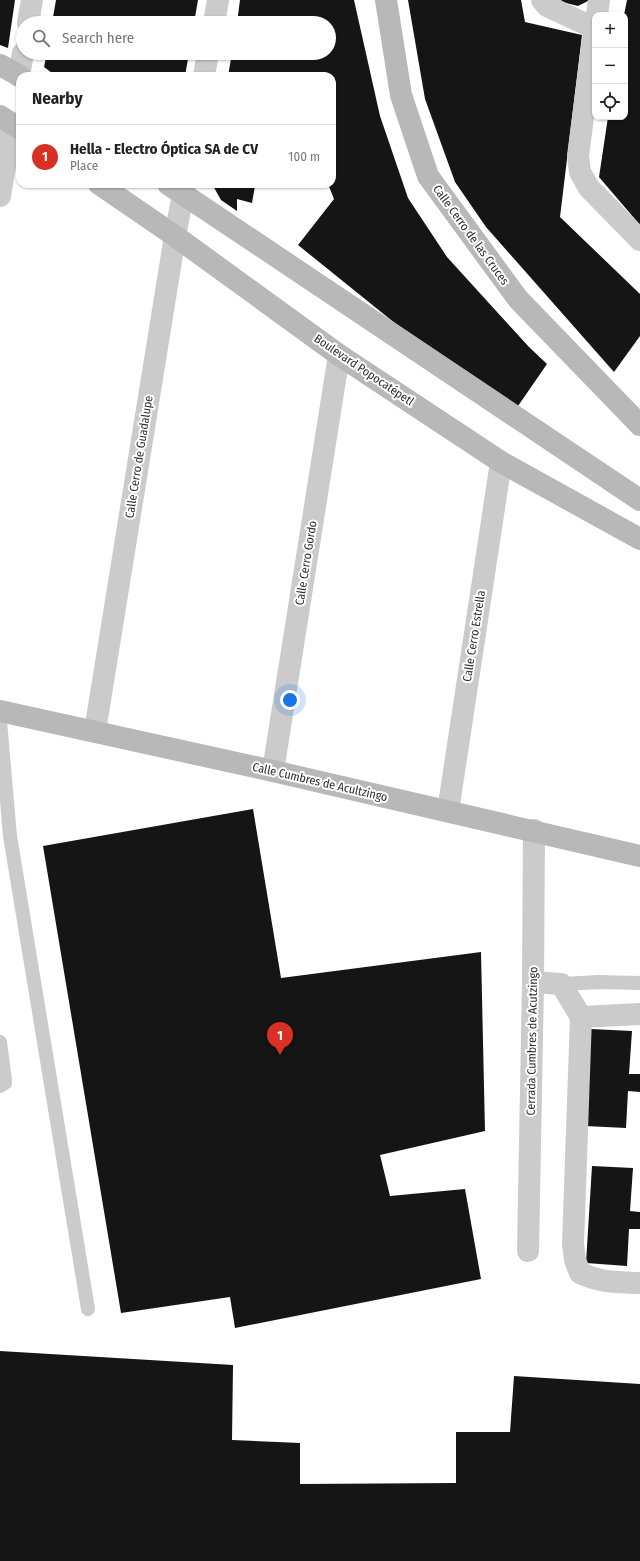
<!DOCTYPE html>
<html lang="en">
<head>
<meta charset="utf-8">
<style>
  :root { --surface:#fff; --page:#f6f6f6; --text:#222; --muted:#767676; --line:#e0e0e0; --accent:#d93025 }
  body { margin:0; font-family:"Fira Sans Condensed",sans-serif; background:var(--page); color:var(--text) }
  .controls { position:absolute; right:12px; top:12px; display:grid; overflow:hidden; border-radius:8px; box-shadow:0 1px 3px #0004 }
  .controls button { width:36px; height:36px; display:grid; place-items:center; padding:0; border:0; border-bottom:1px solid var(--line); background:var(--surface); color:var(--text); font:20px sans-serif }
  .you { position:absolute; left:290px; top:700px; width:14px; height:14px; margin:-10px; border:3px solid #fff; border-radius:50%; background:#1a73e8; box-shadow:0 0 0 6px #1a73e833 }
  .badge { display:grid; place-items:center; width:26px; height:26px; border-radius:50%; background:var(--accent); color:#fff; font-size:13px; font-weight:700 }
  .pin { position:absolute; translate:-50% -33px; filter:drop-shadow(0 1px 2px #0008) }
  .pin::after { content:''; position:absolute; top:21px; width:14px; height:12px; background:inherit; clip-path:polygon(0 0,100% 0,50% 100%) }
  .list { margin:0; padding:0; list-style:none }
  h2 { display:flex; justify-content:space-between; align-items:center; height:52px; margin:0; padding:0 16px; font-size:17px }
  h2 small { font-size:13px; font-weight:400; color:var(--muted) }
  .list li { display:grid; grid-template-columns:26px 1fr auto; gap:12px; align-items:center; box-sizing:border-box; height:64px; padding:0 16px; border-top:1px solid var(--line) }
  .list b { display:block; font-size:15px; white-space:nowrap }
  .list p { margin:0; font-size:13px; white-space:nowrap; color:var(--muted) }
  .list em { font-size:13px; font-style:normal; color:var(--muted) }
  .icon { flex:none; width:22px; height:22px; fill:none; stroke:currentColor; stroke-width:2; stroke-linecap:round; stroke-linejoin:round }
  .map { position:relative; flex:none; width:640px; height:1561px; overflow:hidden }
  .search { position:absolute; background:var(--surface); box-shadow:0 1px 3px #0004; left:16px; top:16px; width:320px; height:44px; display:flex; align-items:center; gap:10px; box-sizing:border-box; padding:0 14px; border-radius:22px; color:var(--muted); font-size:15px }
  .panel { position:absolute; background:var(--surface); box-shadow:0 1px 3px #0004; left:16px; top:72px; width:320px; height:116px; border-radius:12px }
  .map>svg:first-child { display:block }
  .building { fill:#151515 }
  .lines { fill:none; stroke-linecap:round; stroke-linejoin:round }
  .lane { stroke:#cbcbcb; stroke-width:14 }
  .street { stroke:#cbcbcb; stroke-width:22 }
  .secondary { stroke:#b8b8b8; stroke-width:22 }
  .labels { text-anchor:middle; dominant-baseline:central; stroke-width:4; stroke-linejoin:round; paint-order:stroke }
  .street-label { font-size:12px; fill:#2e2e2e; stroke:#fff }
</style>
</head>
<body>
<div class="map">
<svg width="640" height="1561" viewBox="0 0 640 1561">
  <rect width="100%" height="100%" fill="#fff"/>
  <!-- building -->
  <g class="building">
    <path d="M0,0h15l-7,48 -8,-3z"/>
    <path d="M56,0h142l-4,23h-142z"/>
    <path d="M240,0h114l26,116 28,82 39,59 82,90 18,17 -29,42 -122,-82 -98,-79 36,-46 -6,-15h4v-108h-104l4,-23h97v-30h-92z"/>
    <path d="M408,0h113l4,22 57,13 -22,182 80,77v42l-26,36 -128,-145 -31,-45 -30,-83z"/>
    <path d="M561,0h29l-12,6 -16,-4z"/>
    <path d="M627,0h13v225l-41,-48 9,-60h17l-1,-102z"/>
    <path d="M47,53h142l-4,23h-129l-12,-9z"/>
    <path d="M212,184h47v3l-4,-1 -3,17 -15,-4v12l-16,-11z"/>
    <path d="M253,809l28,169 200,-26 4,179 -105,24 10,41 75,-7 16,90 -246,49 -5,-31 -109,16 -78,-467z"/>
    <path d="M591,1029l41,2 -3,43h11v18l-12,-1 -2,37 -41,-2z"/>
    <path d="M592,1166l41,2 -3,43 10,1v17h-11l-2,37 -41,-3z"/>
    <path d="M0,1351l233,14 -1,75 68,3v41l156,-1v-51h54l4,-56 126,8v177h-640z"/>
  </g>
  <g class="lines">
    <!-- lane -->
    <g class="lane">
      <path d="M0,721l10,115 78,473"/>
      <path d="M561,984l38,-2 41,1"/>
      <path d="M0,1042l5,38v3l-5,3"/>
    </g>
    <!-- street -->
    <g class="street">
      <path d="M542,0l5,6 47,22"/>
      <path d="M597,15l2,-15"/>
      <path d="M28,23l4,-23"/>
      <path d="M214,23l4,-23"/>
      <path d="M595,24l-17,132 2,16 9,16 51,52"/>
      <path d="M19,76l4,-23"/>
      <path d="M204,76l4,-23"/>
      <path d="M0,196l12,-73"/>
      <path d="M95,731l80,-495 10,-52"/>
      <path d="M273,771l66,-416"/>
      <path d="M448,811l53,-349"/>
      <path d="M533,982l28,2 20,33 59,-3"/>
      <path d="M581,1017l-8,227 2,16 5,13c21,10 37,9 60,10"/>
      <path d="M528,1251l5,-269 1,-152"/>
    </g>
    <!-- secondary -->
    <g class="secondary">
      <path d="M386,0l15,95 27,81 90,123 122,126"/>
      <path d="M0,65l20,11"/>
      <path d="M0,116l20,13"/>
      <path d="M99,184l76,52 164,119 162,107 139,77"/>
      <path d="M168,184l472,316"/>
      <path d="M0,711l273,60 367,85"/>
    </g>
  </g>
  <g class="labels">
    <!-- street labels -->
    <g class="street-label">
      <text transform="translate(471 235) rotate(54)">Calle Cerro de las Cruces</text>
      <text transform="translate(364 370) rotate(34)">Boulevard Popocatépetl</text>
      <text transform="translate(139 457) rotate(-81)">Calle Cerro de Guadalupe</text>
      <text transform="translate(306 563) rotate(-81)">Calle Cerro Gordo</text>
      <text transform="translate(474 636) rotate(-81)">Calle Cerro Estrella</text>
      <text transform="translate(320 782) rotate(13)">Calle Cumbres de Acultzingo</text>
      <text transform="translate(532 1041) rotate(-89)">Cerrada Cumbres de Acutzingo</text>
    </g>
  </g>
</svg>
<div class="controls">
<button>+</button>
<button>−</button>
<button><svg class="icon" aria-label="locate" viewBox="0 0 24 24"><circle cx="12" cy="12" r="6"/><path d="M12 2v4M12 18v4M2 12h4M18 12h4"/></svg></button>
</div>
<div class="you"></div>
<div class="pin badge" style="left:280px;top:1055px">1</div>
<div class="search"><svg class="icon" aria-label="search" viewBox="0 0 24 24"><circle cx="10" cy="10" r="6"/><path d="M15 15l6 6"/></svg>Search here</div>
<section class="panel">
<h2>Nearby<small></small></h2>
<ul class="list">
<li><span class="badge">1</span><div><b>Hella - Electro Óptica SA de CV</b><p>Place</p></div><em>100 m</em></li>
</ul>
</section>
</div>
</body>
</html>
